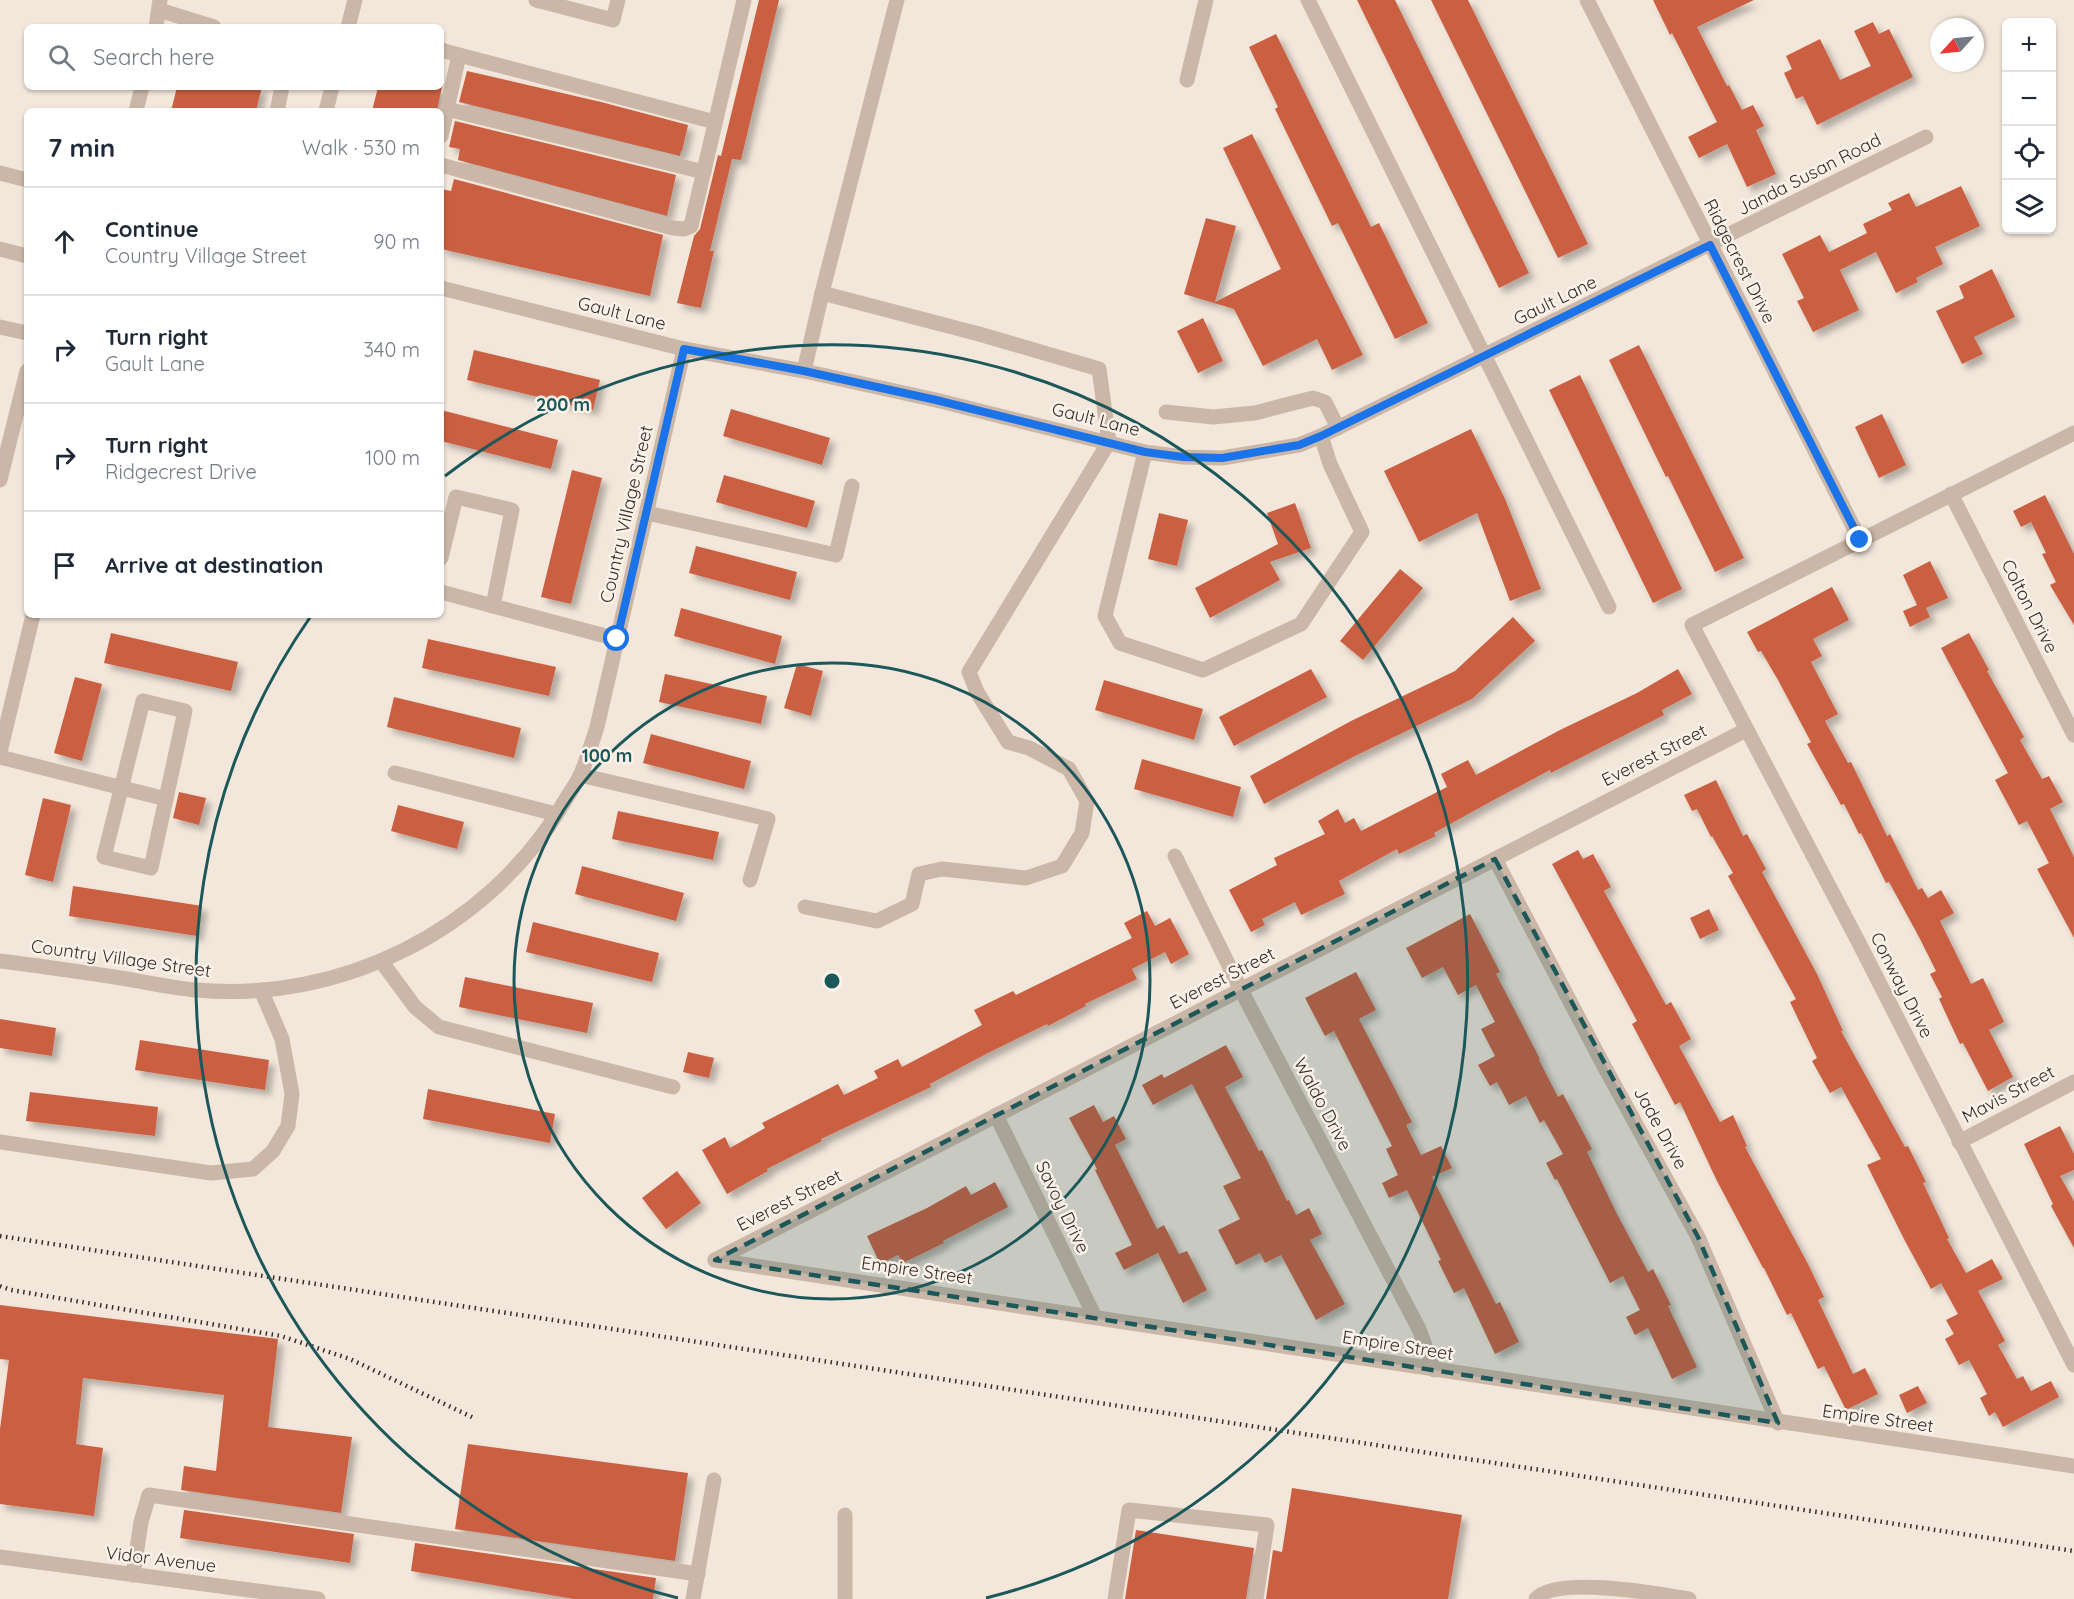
<!DOCTYPE html>
<html lang="en">
<head>
<meta charset="utf-8">
<style>
  :root { --surface:#fff; --page:#f2f2f3; --text:#1f2937; --muted:#747a83; --line:#e0e1e3 }
  body { margin:0; font-family:Quicksand,sans-serif; background:var(--page); color:var(--text) }
  .controls { position:absolute; right:18px; top:18px; display:grid; overflow:hidden; border-radius:9px; box-shadow:0 2px 4px #0004 }
  .controls button { width:54px; height:54px; display:grid; place-items:center; padding:0; border:0; border-bottom:2px solid var(--line); background:var(--surface); color:var(--text); font:30px sans-serif }
  .compass { position:absolute; left:1930px; top:18px; width:54px; height:54px; border-radius:50%; background:var(--surface); box-shadow:0 2px 4px #0004; rotate:243deg }
  .stop { position:absolute; width:18px; height:18px; margin:-14px; border:4px solid #1a73e8; border-radius:50%; background:#fff }
  .stop.end { background:#1a73e8; border-color:#fff; box-shadow:0 2px 6px #0008 }
  .list { margin:0; padding:0; list-style:none }
  h2 { display:flex; justify-content:space-between; align-items:center; height:78px; margin:0; padding:0 24px; font-size:26px }
  h2 small { font-size:20px; font-weight:400; color:var(--muted) }
  .list li { display:grid; grid-template-columns:39px 1fr auto; gap:18px; align-items:center; box-sizing:border-box; height:108px; padding:0 24px; border-top:2px solid var(--line) }
  .list b { display:block; font-size:22px; white-space:nowrap }
  .list p { margin:0; font-size:20px; white-space:nowrap; color:var(--muted) }
  .list em { font-size:20px; font-style:normal; color:var(--muted) }
  .icon { flex:none; width:33px; height:33px; fill:none; stroke:currentColor; stroke-width:2; stroke-linecap:round; stroke-linejoin:round }
  .map { position:relative; flex:none; width:2074px; height:1599px; overflow:hidden }
  .search { position:absolute; background:var(--surface); box-shadow:0 2px 4px #0004; left:24px; top:24px; width:420px; height:66px; display:flex; align-items:center; gap:15px; box-sizing:border-box; padding:0 21px; border-radius:9px; color:var(--muted); font-size:22px }
  .panel { position:absolute; background:var(--surface); box-shadow:0 2px 4px #0004; left:24px; top:108px; width:420px; height:510px; border-radius:9px }
  .map>svg:first-child { display:block }
  .building { fill:#ca5f42; filter:url(#shadow) }
  .lines { fill:none; stroke-linecap:round; stroke-linejoin:round }
  .minor { stroke:#cbb7a7; stroke-width:15 }
  .rail { stroke:#372c28; stroke-width:4.5; stroke-dasharray:1.5 4.5; stroke-linecap:butt }
  .route { stroke:#1a73e8; stroke-width:8 }
  .marked { fill:#1c585a; fill-opacity:0.2; stroke:#1c585a; stroke-width:4.5; stroke-dasharray:12 8; stroke-linejoin:round }
  .ring { fill:none; stroke:#1c585a; stroke-width:3 }
  .labels { text-anchor:middle; dominant-baseline:central; stroke-width:5; stroke-linejoin:round; paint-order:stroke }
  .street-label { font-size:18px; fill:#372c28; stroke:#faf1e8 }
  .centre { fill:#1c585a; stroke:#faf1e8; stroke-width:3 }
  .ring-label { font-size:18px; text-anchor:middle; font-weight:bold; fill:#1c585a; stroke:#faf1e8; stroke-width:5; stroke-linejoin:round; paint-order:stroke }
</style>
</head>
<body>
<div class="map">
<svg width="2074" height="1599" viewBox="0 0 2074 1599">
  <defs>
    <filter id="shadow"><feDropShadow dx="5.5" dy="5.5" stdDeviation="3" flood-color="#0004"/></filter>
  </defs>
  <rect width="100%" height="100%" fill="#f3e7db"/>
  <!-- building -->
  <g class="building">
    <path d="M759,0h20l-38,160 -9,-1 -22,92h4l-13,57 -24,-5 17,-67 6,-7 18,-74 3,1z"/>
    <path d="M1357,0h38l134,273 -30,15z"/>
    <path d="M1431,0h37l120,244 -30,14z"/>
    <path d="M1653,0h101l-57,27 30,59 2,-1 13,25 11,-5 11,21 -8,4 20,44 -29,13 -20,-43 -28,14 -11,-21 29,-15 -45,-89 -2,2z"/>
    <path d="M1873,22l6,12 10,-5 24,48 -96,48 -14,-29 -7,3 -12,-26 8,-4 -6,-13 34,-17 20,41 31,-14 -17,-35z"/>
    <path d="M1276,34l95,193 8,-4 49,100 -33,16 -57,-116 -6,3 -57,-117 3,-2 -29,-60z"/>
    <path d="M467,71l134,31 87,23 -6,26h-1l-1,5 -221,-54z"/>
    <path d="M177,87h85l-6,24h-85z"/>
    <path d="M378,87h64l-5,24h-65z"/>
    <path d="M455,121l221,54 -9,41 -209,-56 2,-11 -11,-2z"/>
    <path d="M1252,134l111,221 -31,15 -15,-31 -54,27 -29,-57 -50,-15 22,-76 30,8 -21,76 66,-33 -58,-121z"/>
    <path d="M454,179l209,56 -13,61 -209,-47v-60l10,2z"/>
    <path d="M1961,186l19,40 -45,21 8,17 -27,14 2,4 -22,11 -20,-41 -36,18 19,40 -46,22 -16,-31 7,-3 -22,-44 38,-19 9,17 38,-19 -4,-9 29,-14 -4,-7 21,-10 7,14z"/>
    <path d="M1992,269l23,48 -41,20 9,17 -21,10 -26,-53 28,-13 -5,-12z"/>
    <path d="M1203,318l20,43 -25,12 -21,-42z"/>
    <path d="M1639,345l105,213 -29,14 -47,-96 -2,1 -57,-117z"/>
    <path d="M474,350l126,30 -7,30 -126,-30z"/>
    <path d="M1580,375l102,214 -29,14 -104,-213z"/>
    <path d="M731,409l99,29 -8,27 -99,-29z"/>
    <path d="M441,410l117,30 -7,29 -110,-28z"/>
    <path d="M1882,414l24,51 -27,13 -24,-51z"/>
    <path d="M1471,429l34,70 36,90 -31,12 -33,-88 -58,29 -35,-71z"/>
    <path d="M572,470l30,8 -31,126 -30,-7z"/>
    <path d="M724,475l91,26 -8,27 -91,-26z"/>
    <path d="M2045,495l29,59v71l-24,-40 6,-3 -14,-28 4,-1 -15,-31 -10,5 -8,-16z"/>
    <path d="M1295,503l16,45 -41,14 10,18 -70,38 -15,-30 83,-44 -11,-31z"/>
    <path d="M1159,513l29,7 -11,46 -29,-7z"/>
    <path d="M696,546l101,26 -7,28 -101,-27z"/>
    <path d="M1930,561l18,37 -22,10 4,9 -20,10 -7,-16 14,-6 -14,-30z"/>
    <path d="M1400,569l23,19 -60,72 -23,-19z"/>
    <path d="M1832,587l17,33 -36,19 9,17 -11,6 27,52 -13,7 23,42 3,-1 36,74 3,-2 28,56 4,-2 6,10 13,-8 13,23 -14,8 31,63 12,-6 21,44 -15,8 24,47 -25,14 -25,-48 -3,1 -21,-45 3,-2 -12,-23 6,-3 -17,-34 -30,-55 -3,1 -25,-50 -2,1 -15,-30 -3,1 -34,-61 4,-2 -33,-62 -17,-29 -3,1 -11,-20z"/>
    <path d="M681,608l101,28 -7,28 -101,-28z"/>
    <path d="M1513,617l22,24 -63,58 -119,58 -89,47 -14,-28 101,-55 104,-50z"/>
    <path d="M111,633l127,29 -7,29 -127,-28z"/>
    <path d="M1969,633l20,37 -2,1 37,66 -4,3 22,39 7,-3 14,26 -13,7 24,48v81l-37,-69 12,-6 -22,-42 -8,4 -24,-45 13,-7 -67,-125z"/>
    <path d="M428,639l128,28 -7,29 -127,-28z"/>
    <path d="M797,664l26,7 -12,45 -27,-8z"/>
    <path d="M1311,669l16,28 -93,49 -15,-29z"/>
    <path d="M1678,669l14,25 -30,16 2,5 -113,58 -1,-3 -60,32 -56,31 2,3 -37,18 -2,-5 -58,32 6,13 -44,21 -6,-13 -33,17 3,6 -14,7 -22,-42 48,-25 -3,-7 51,-24 -7,-13 20,-12 7,14 9,-5 7,13 86,-44 -6,-13 27,-14 8,15 84,-45 77,-37z"/>
    <path d="M665,674l102,22 -6,28 -102,-22z"/>
    <path d="M75,677l27,7 -20,77 -28,-8z"/>
    <path d="M1104,680l99,29 -9,31 -99,-30z"/>
    <path d="M394,697l127,31 -7,30 -127,-31z"/>
    <path d="M651,734l100,27 -7,28 -101,-26z"/>
    <path d="M1142,759l99,28 -8,30 -99,-28z"/>
    <path d="M1716,780l27,56 4,-2 19,35 -4,3 55,102 26,57h-2l64,116 3,-1 18,36 -3,1 26,55 -2,1 19,34 26,-14 11,20 -25,12 27,50 -7,4 19,34 6,-3 8,15 20,-10 8,16 -56,30 -8,-15 -6,4 -9,-18 7,-4 -18,-34 -10,5 -14,-26 9,-5 -8,-14 12,-6 -17,-31 -10,6 -27,-50 -37,-74 14,-6 -40,-72 -11,6 -18,-32 5,-3 -27,-56 6,-3 -68,-123 5,-3 -21,-37 -1,1 -14,-28 -5,2 -8,-16z"/>
    <path d="M179,792l27,6 -7,27 -26,-7z"/>
    <path d="M43,798l28,7 -18,77 -28,-7z"/>
    <path d="M398,805l66,17 -7,27 -66,-18z"/>
    <path d="M618,811l101,21 -6,28 -101,-21z"/>
    <path d="M1578,850l5,9 10,-5 18,33 -7,4 62,114 5,-3 20,37 -12,7 41,76 13,-7 14,31 -2,1 63,117 16,33 -6,3 35,74 12,-6 13,26 -32,16 -22,-44 -6,3 -27,-56 -4,2 -23,-47h-1l-47,-89 -36,-77 -5,3 -43,-81 5,-3 -85,-157z"/>
    <path d="M582,866l102,27 -8,28 -101,-27z"/>
    <path d="M73,886l129,20 -5,30 -128,-20z"/>
    <path d="M1709,909l10,21 -19,9 -10,-21z"/>
    <path d="M1147,911l8,15 15,-8 19,36 -18,10 -6,-12 -33,17 5,10 -52,25 1,2 -38,20 -1,-2 -61,30 -56,30 1,3 -110,52 1,2 -55,28 1,2 -41,23 -25,-44 23,-13 5,11 35,-20 -3,-5 76,-39 6,11 34,-17 -4,-7 24,-12 4,8 80,-42 -8,-15 39,-19 3,4 116,-57 -8,-15z"/>
    <path d="M1470,914l30,58 -4,2 44,85 -1,1 19,37 5,-3 29,55 -5,3 30,62 31,58 5,-3 18,36 -3,1 29,61 -25,12 -24,-51 -13,7 -9,-18 14,-7 -17,-34 -13,7 -53,-104 -2,1 -9,-17 17,-9 -19,-34 -4,3 -14,-27 -17,9 -12,-23 -7,4 -12,-21 17,-9 -14,-27 14,-7 -19,-37 -18,10 -15,-28 -21,11 -16,-30z"/>
    <path d="M533,922l126,31 -7,29 -126,-30z"/>
    <path d="M1356,972l20,38 -17,9 53,103 -6,3 15,30 20,-9 11,22 -20,9 64,127 4,-2 19,40 -24,12 -31,-66 -10,5 -16,-32 3,-1 -34,-70 -18,8 -7,-15 16,-8 -12,-26 6,-3 -58,-115 -9,5 -20,-38z"/>
    <path d="M465,977l128,26 -6,30 -128,-26z"/>
    <path d="M0,1019l56,9 -4,28 -52,-8z"/>
    <path d="M140,1040l129,20 -4,30 -130,-20z"/>
    <path d="M1226,1045l17,32 -18,10 34,64 3,-1 25,51 2,-1 7,15 13,-7 13,26 -12,6 35,64 -29,16 -35,-65 -16,8 -5,-10 -24,12 -18,-35 22,-11 -17,-33 18,-8 -49,-94 -39,21 -11,-20 20,-11 2,4z"/>
    <path d="M688,1052l26,6 -5,20 -26,-6z"/>
    <path d="M428,1089l127,25 -5,29 -127,-24z"/>
    <path d="M30,1092l128,15 -3,29 -129,-15z"/>
    <path d="M1094,1105l9,17 11,-6 12,23 -11,6 42,84 7,-4 15,29 8,-3 20,39 -24,13 -25,-50 -34,17 -9,-17 17,-8 -37,-75 2,-1 -28,-51z"/>
    <path d="M2060,1126l14,28v16l-14,6 14,25v47l-23,-42 2,-2 -29,-60z"/>
    <path d="M677,1171l24,32 -35,26 -24,-31z"/>
    <path d="M995,1182l13,25 -65,34 1,2 -41,20 -5,-8 -18,9 -13,-28 60,-28 39,-22 5,9z"/>
    <path d="M0,1305l278,34 -10,88 84,10 -11,76 -160,-23 3,-24 32,5 8,-76 -141,-17 -7,66 27,4 -9,68 -94,-12v-75l9,-69 -9,-1z"/>
    <path d="M1918,1386l9,17 -20,10 -8,-18z"/>
    <path d="M468,1444l220,29 -13,88 -220,-32z"/>
    <path d="M1292,1488l170,27 -14,84h-182l7,-49 9,2z"/>
    <path d="M184,1510l170,24 -4,29 -170,-25z"/>
    <path d="M1136,1530l118,18 -8,51h-121z"/>
    <path d="M415,1543l241,35 -3,21h-79l-163,-28z"/>
  </g>
  <g class="lines">
    <!-- minor -->
    <g class="minor">
      <path d="M536,0l77,20 5,-20"/>
      <path d="M1308,0l301,607"/>
      <path d="M1587,0l273,540"/>
      <path d="M159,10l55,17"/>
      <path d="M156,27l4,-27"/>
      <path d="M348,27l7,-27"/>
      <path d="M441,50l18,5 -18,81"/>
      <path d="M459,55l256,67"/>
      <path d="M1187,80l19,-80"/>
      <path d="M447,109l257,63"/>
      <path d="M136,111l6,-24"/>
      <path d="M277,111l5,-24"/>
      <path d="M326,111l6,-24"/>
      <path d="M441,165l232,63 11,1 7,-3 53,-226"/>
      <path d="M0,173l27,7"/>
      <path d="M0,249l27,7"/>
      <path d="M441,288l243,61 120,22 132,29 209,52 38,5 39,1 77,-13 22,-9 605,-299"/>
      <path d="M0,327l27,6"/>
      <path d="M804,371l18,-78 75,-293"/>
      <path d="M1166,412l47,5 42,-4 58,-15 12,4 13,26"/>
      <path d="M2074,433l-382,192 167,318 215,422"/>
      <path d="M1145,452l-40,164 15,27 83,27 98,-46 61,-92 -32,-68 -9,-28"/>
      <path d="M0,480l27,-109"/>
      <path d="M1951,494l123,241"/>
      <path d="M647,513l189,42 16,-69"/>
      <path d="M441,558l15,-61 56,13 -19,96"/>
      <path d="M441,592l176,47"/>
      <path d="M143,701l42,10 -34,157 -47,-11z"/>
      <path d="M0,752l33,-137"/>
      <path d="M0,757l166,42"/>
      <path d="M395,773l161,41"/>
      <path d="M580,775l188,44 -18,61"/>
      <path d="M1175,856l66,134 178,339 15,41"/>
      <path d="M1495,859l109,207 94,171 80,186"/>
      <path d="M805,907l72,14 35,-17 7,-30 23,-5 84,9 36,-12 20,-33 5,-32 -18,-32 -40,-21 -21,-6 -31,-50 -8,-20 140,-230 -10,-73 -120,-35 -157,-41"/>
      <path d="M0,961c40,5 81,11 121,17 25,4 51,10 76,12 143,13 288,-59 363,-181 6,-11 15,-23 21,-35 6,-15 11,-32 16,-47l87,-378"/>
      <path d="M381,961l34,46 24,20 234,60"/>
      <path d="M996,1115l98,200"/>
      <path d="M0,1142l211,31 42,-4 20,-18 15,-25 4,-32 -10,-55 -21,-49"/>
      <path d="M1959,1142l115,-60"/>
      <path d="M715,1260c454,66 906,140 1359,206"/>
      <path d="M715,1260l1031,-530"/>
      <path d="M0,1557l318,42"/>
      <path d="M133,1575l8,-53 8,-27 549,79"/>
      <path d="M693,1599l21,-119"/>
      <path d="M845,1599v-84"/>
      <path d="M1115,1599l14,-89 138,15 -11,74"/>
      <path d="M1536,1599c19,-24 123,-5 153,0"/>
    </g>
    <!-- rail -->
    <g class="rail">
      <path d="M0,1236l2074,315"/>
      <path d="M0,1286l11,4 270,46 69,23 124,59"/>
    </g>
  </g>
  <g class="lines">
    <!-- route -->
    <path class="route" d="M617,639l67,-290 120,22 132,29 209,52 38,5 39,1 77,-13 22,-9 389,-191 150,295"/>
  </g>
  <!-- marked area -->
  <path class="marked" d="M1495,859l203,378 80,186 -1063,-163z"/>
  <!-- distance rings -->
  <g class="ring">
    <circle cx="832" cy="981" r="318"/>
    <path d="M678 1598A636 636 0 0 1 311 616M445 476A636 636 0 1 1 986 1598"/>
  </g>
  <g class="labels">
    <!-- street labels -->
    <g class="street-label">
      <text transform="translate(1809 174) rotate(-27)">Janda Susan Road</text>
      <text transform="translate(1740 261) rotate(63)">Ridgecrest Drive</text>
      <text transform="translate(1555 300) rotate(-26)">Gault Lane</text>
      <text transform="translate(622 313) rotate(14)">Gault Lane</text>
      <text transform="translate(1096 419) rotate(14)">Gault Lane</text>
      <text transform="translate(626 514) rotate(-77)">Country Village Street</text>
      <text transform="translate(2030 606) rotate(63)">Colton Drive</text>
      <text transform="translate(1654 755) rotate(-27)">Everest Street</text>
      <text transform="translate(121 958) rotate(8)">Country Village Street</text>
      <text transform="translate(1222 978) rotate(-27)">Everest Street</text>
      <text transform="translate(1902 985) rotate(63)">Conway Drive</text>
      <text transform="translate(2008 1094) rotate(-28)">Mavis Street</text>
      <text transform="translate(1323 1104) rotate(62)">Waldo Drive</text>
      <text transform="translate(1661 1128) rotate(61)">Jade Drive</text>
      <text transform="translate(789 1200) rotate(-27)">Everest Street</text>
      <text transform="translate(1063 1207) rotate(64)">Savoy Drive</text>
      <text transform="translate(917 1270) rotate(8)">Empire Street</text>
      <text transform="translate(1398 1345) rotate(9)">Empire Street</text>
      <text transform="translate(1878 1418) rotate(8)">Empire Street</text>
      <text transform="translate(161 1559) rotate(7)">Vidor Avenue</text>
    </g>
  </g>
  <circle cx="832" cy="981" r="9" class="centre"/>
  <g class="ring-label">
    <text x="563" y="411">200 m</text>
    <text x="607" y="762">100 m</text>
  </g>
</svg>
<div class="controls">
<button>+</button>
<button>−</button>
<button><svg class="icon" aria-label="locate" viewBox="0 0 24 24"><circle cx="12" cy="12" r="6"/><path d="M12 2v4M12 18v4M2 12h4M18 12h4"/></svg></button>
<button><svg class="icon" aria-label="layers" viewBox="0 0 24 24"><path d="M12 4l9 5-9 5-9-5zM3 14l9 5 9-5"/></svg></button>
</div>
<svg class="compass" viewBox="-18 -18 36 36"><path d="M0-13l5 13h-10z" fill="#e53935"/><path d="M0 13l5-13h-10z" fill="#747a83"/></svg>
<div class="stop" style="left:617px;top:639px"></div>
<div class="stop end" style="left:1860px;top:540px"></div>
<div class="search"><svg class="icon" aria-label="search" viewBox="0 0 24 24"><circle cx="10" cy="10" r="6"/><path d="M15 15l6 6"/></svg>Search here</div>
<section class="panel">
<h2>7 min<small>Walk · 530 m</small></h2>
<ul class="list">
<li><svg class="icon" aria-label="ahead" viewBox="0 0 24 24"><path d="M12 20V5M6 11l6-6 6 6"/></svg><div><b>Continue</b><p>Country Village Street</p></div><em>90 m</em></li>
<li><svg class="icon" aria-label="right" viewBox="0 0 24 24"><path d="M7 20v-9h11M14 6l5 5-5 5"/></svg><div><b>Turn right</b><p>Gault Lane</p></div><em>340 m</em></li>
<li><svg class="icon" aria-label="right" viewBox="0 0 24 24"><path d="M7 20v-9h11M14 6l5 5-5 5"/></svg><div><b>Turn right</b><p>Ridgecrest Drive</p></div><em>100 m</em></li>
<li><svg class="icon" aria-label="arrive" viewBox="0 0 24 24"><path d="M6 21V4h12l-3 4 3 4H6"/></svg><div><b>Arrive at destination</b></div></li>
</ul>
</section>
</div>
</body>
</html>
